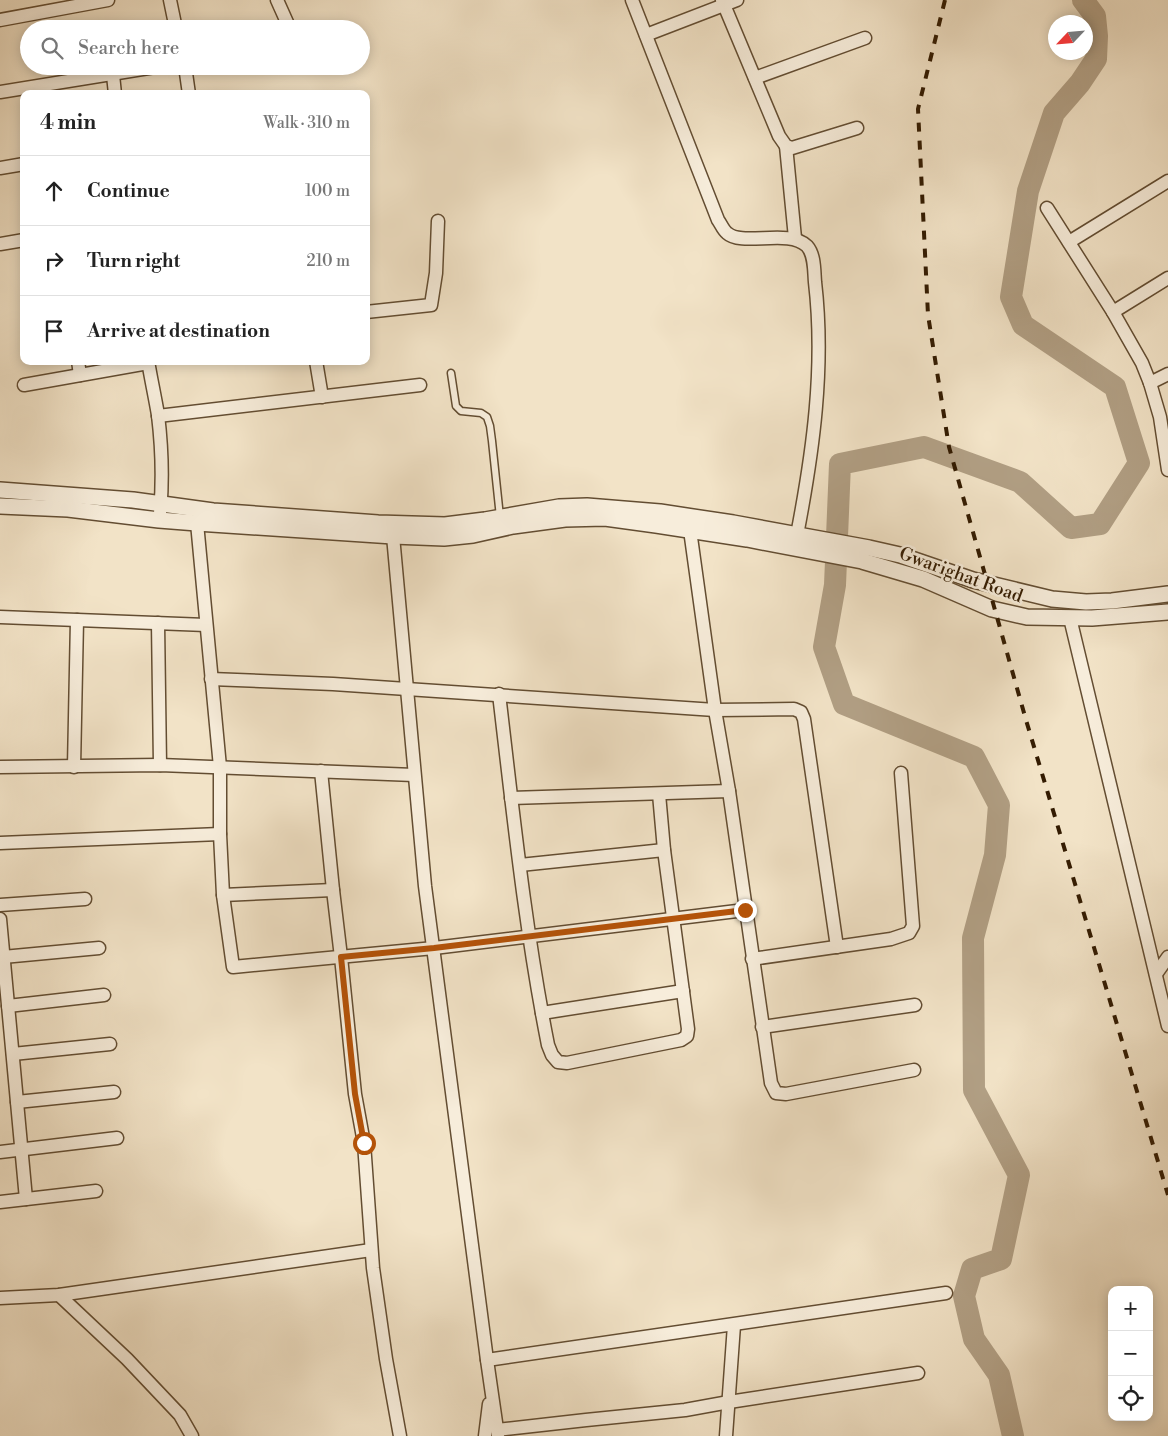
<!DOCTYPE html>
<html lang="en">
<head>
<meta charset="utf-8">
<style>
  :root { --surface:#fff; --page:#f2f2f2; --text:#222; --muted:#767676; --line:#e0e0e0 }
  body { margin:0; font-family:"Libre Bodoni",serif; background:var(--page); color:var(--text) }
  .controls { position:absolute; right:15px; bottom:15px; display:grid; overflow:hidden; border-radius:10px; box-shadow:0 2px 12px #0003 }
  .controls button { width:45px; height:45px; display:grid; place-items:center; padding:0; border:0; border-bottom:1px solid var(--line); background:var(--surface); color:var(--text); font:25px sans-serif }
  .compass { position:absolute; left:1048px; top:15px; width:45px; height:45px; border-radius:50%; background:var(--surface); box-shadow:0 2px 12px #0003; rotate:244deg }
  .stop { position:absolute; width:15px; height:15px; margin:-11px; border:4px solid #b45309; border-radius:50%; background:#fff }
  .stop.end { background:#b45309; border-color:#fff; box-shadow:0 1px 5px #0008 }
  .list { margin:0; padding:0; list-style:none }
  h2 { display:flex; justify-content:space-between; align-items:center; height:65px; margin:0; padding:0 20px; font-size:21px }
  h2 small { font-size:16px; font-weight:400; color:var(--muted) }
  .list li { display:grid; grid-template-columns:32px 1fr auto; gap:15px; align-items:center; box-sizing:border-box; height:70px; padding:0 20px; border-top:1px solid var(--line) }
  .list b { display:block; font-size:19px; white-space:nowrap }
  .list em { font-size:16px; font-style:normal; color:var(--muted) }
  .icon { flex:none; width:28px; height:28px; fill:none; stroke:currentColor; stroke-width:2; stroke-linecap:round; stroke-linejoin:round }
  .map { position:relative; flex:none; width:1168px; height:1436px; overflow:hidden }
  .search { position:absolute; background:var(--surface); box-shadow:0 2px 12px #0003; left:20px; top:20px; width:350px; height:55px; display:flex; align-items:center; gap:12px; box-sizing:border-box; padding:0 18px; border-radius:28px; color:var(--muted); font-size:19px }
  .panel { position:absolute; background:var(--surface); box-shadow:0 2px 12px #0003; left:20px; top:90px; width:350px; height:275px; border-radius:10px }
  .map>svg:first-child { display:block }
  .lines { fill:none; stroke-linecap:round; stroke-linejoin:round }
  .river { stroke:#b19f84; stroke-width:22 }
  .service-casing { stroke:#634d32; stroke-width:9 }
  .minor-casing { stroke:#634d32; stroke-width:15 }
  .tertiary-casing { stroke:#634d32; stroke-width:18 }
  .service { stroke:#f7eddb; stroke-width:6 }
  .minor { stroke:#f7eddb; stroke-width:12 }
  .tertiary { stroke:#f7eddb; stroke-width:15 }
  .rail { stroke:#331b01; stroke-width:4; stroke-dasharray:9 9; stroke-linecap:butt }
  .route { stroke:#b45309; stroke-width:6 }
  .labels { text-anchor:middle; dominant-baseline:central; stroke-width:5; stroke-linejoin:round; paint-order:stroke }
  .street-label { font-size:18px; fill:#331b01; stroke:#f7eddb }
</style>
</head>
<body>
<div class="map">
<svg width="1168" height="1436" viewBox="0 0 1168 1436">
  <rect width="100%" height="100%" fill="#f2e3c7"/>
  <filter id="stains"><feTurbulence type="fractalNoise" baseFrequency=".004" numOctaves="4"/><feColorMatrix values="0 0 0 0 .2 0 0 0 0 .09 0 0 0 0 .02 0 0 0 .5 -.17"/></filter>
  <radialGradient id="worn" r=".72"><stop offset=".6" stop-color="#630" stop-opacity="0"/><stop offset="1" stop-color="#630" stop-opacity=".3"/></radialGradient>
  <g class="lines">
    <!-- river -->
    <path class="river" d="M1013,1436l-14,-61 -25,-36 -10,-43 8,-27 29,-10 18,-84 -45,-85 -1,-152 22,-83 4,-50 -25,-48 -130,-53 -20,-57 11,-62 5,-121 84,-17 96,35 51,46 29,-4 39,-61 -24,-76 -92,-62 -12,-28 17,-106 26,-78 26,-30 16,-24 1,-23 -2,-20 -12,-16"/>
    <!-- service casing -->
    <g class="service-casing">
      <path id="service" d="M451,373l5,33 5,5 20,2 6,4 3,9 2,15 8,76"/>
    </g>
    <!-- minor casing -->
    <g class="minor-casing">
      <g id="minor">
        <path d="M170,0l6,29"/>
        <path d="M277,0l13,29"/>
        <path d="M632,0l86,220c3,4 5,10 9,13 15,14 62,-5 80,13 8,9 7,25 8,36 10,85 -2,170 -18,253"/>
        <path d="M722,0l57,136 7,10 6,2 65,-20"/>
        <path d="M0,20l108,-20"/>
        <path d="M646,35l91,-35"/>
        <path d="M185,66l4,28"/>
        <path d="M113,75l2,19"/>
        <path d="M755,78l110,-40"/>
        <path d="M0,92l161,-26"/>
        <path d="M786,146l9,92"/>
        <path d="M0,168l24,-4"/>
        <path d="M1047,208l66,104 29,51 8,20 10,34 8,53"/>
        <path d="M1069,242l99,-61"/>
        <path d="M0,244l24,-4"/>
        <path d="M366,312l65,-7 5,-32 2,-52"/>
        <path d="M1113,312l55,-34"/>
        <path d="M78,361l2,14"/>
        <path d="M148,361c3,18 7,36 10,54 4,33 5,65 2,98"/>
        <path d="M316,361l6,36"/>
        <path d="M1150,383l18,-9"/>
        <path d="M24,385l124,-22"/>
        <path d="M158,416l262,-31"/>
        <path d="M197,523l23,244v67l3,61 10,72 201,-19 311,-38"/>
        <path d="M690,530l25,180 14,81 42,292 5,10 10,1 128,-24"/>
        <path d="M393,536l32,350 62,474 11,76"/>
        <path d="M0,617l206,8"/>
        <path d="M1070,618l98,408"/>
        <path d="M158,623l2,142"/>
        <path d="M211,679l122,5 382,26 79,-1 7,3 3,7 33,228"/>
        <path d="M499,694c14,118 26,235 49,351l4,10 6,7 9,1 114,-23 6,-4 1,-7 -24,-179 -5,-56"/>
        <path d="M0,767l160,-2 254,10"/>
        <path d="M74,767l3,-147"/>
        <path d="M321,771l12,119 8,67 14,137 9,49 9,125 13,91 14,77"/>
        <path d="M511,798l218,-7"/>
        <path d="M0,843l220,-9"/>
        <path d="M520,865l144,-15"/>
        <path d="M223,895l110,-5"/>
        <path d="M0,905l85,-6"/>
        <path d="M0,919l26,280"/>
        <path d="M3,957l96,-9"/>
        <path d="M752,959l139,-20 18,-6 4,-7 -12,-153"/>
        <path d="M1156,974l12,-17"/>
        <path d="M8,1006l96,-11"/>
        <path d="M542,1013l141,-22"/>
        <path d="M762,1027l153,-22"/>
        <path d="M13,1054l97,-10"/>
        <path d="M17,1102l97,-10"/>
        <path d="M0,1152l117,-14"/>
        <path d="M0,1202l96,-11"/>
        <path d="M59,1295l68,64 53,56 12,21"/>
        <path d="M0,1298l59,-3 312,-45"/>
        <path d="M487,1360l459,-67"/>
        <path d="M497,1430l89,-10 99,-10 44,-8 189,-29"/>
        <path d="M485,1436l4,-32"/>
        <path d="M726,1436l8,-111"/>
      </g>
    </g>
    <!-- tertiary casing -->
    <g class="tertiary-casing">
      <g id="tertiary">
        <path d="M0,490l133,10 80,11 165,12 67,2 40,-5 74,-13 28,-1 73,6 73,11 136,25 31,7 73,25 79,19 34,3 26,-1 56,-7"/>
        <path d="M0,506l68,3 91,11 38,3 196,13 51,2 29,-3 40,-9 52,-7 40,-1 51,7 91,14 115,22 61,18 69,30 35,8 65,1 76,-6"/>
      </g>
    </g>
    <!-- service -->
    <use href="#service" class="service"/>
    <!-- minor -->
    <use href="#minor" class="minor"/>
    <!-- tertiary -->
    <use href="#tertiary" class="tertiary"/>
    <!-- rail -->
    <path class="rail" d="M945,0l-27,109 10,206 21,132 77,273 142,475"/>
  </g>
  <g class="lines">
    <!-- route -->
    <path class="route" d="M364,1143l-9,-49 -14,-137 93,-9 311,-38"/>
  </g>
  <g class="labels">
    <!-- street labels -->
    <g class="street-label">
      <text transform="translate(961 575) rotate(20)">Gwarighat Road</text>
    </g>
  </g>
  <rect width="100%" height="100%" filter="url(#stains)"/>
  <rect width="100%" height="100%" fill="url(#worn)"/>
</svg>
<div class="controls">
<button>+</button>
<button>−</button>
<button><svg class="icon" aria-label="locate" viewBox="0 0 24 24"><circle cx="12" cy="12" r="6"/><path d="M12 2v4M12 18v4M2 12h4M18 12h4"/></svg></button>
</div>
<svg class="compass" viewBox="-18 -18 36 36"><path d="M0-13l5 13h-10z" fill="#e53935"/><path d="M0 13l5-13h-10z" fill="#767676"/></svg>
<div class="stop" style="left:364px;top:1143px"></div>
<div class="stop end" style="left:745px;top:910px"></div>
<div class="search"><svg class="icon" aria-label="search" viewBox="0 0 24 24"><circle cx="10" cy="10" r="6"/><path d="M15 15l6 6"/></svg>Search here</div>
<section class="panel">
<h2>4 min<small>Walk · 310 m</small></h2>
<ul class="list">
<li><svg class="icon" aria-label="ahead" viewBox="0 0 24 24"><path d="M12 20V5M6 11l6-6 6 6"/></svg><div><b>Continue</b></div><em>100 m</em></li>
<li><svg class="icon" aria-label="right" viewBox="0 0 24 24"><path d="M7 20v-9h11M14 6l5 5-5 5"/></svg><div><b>Turn right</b></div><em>210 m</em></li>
<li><svg class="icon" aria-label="arrive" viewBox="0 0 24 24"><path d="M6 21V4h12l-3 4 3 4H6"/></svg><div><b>Arrive at destination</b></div></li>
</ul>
</section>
</div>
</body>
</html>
